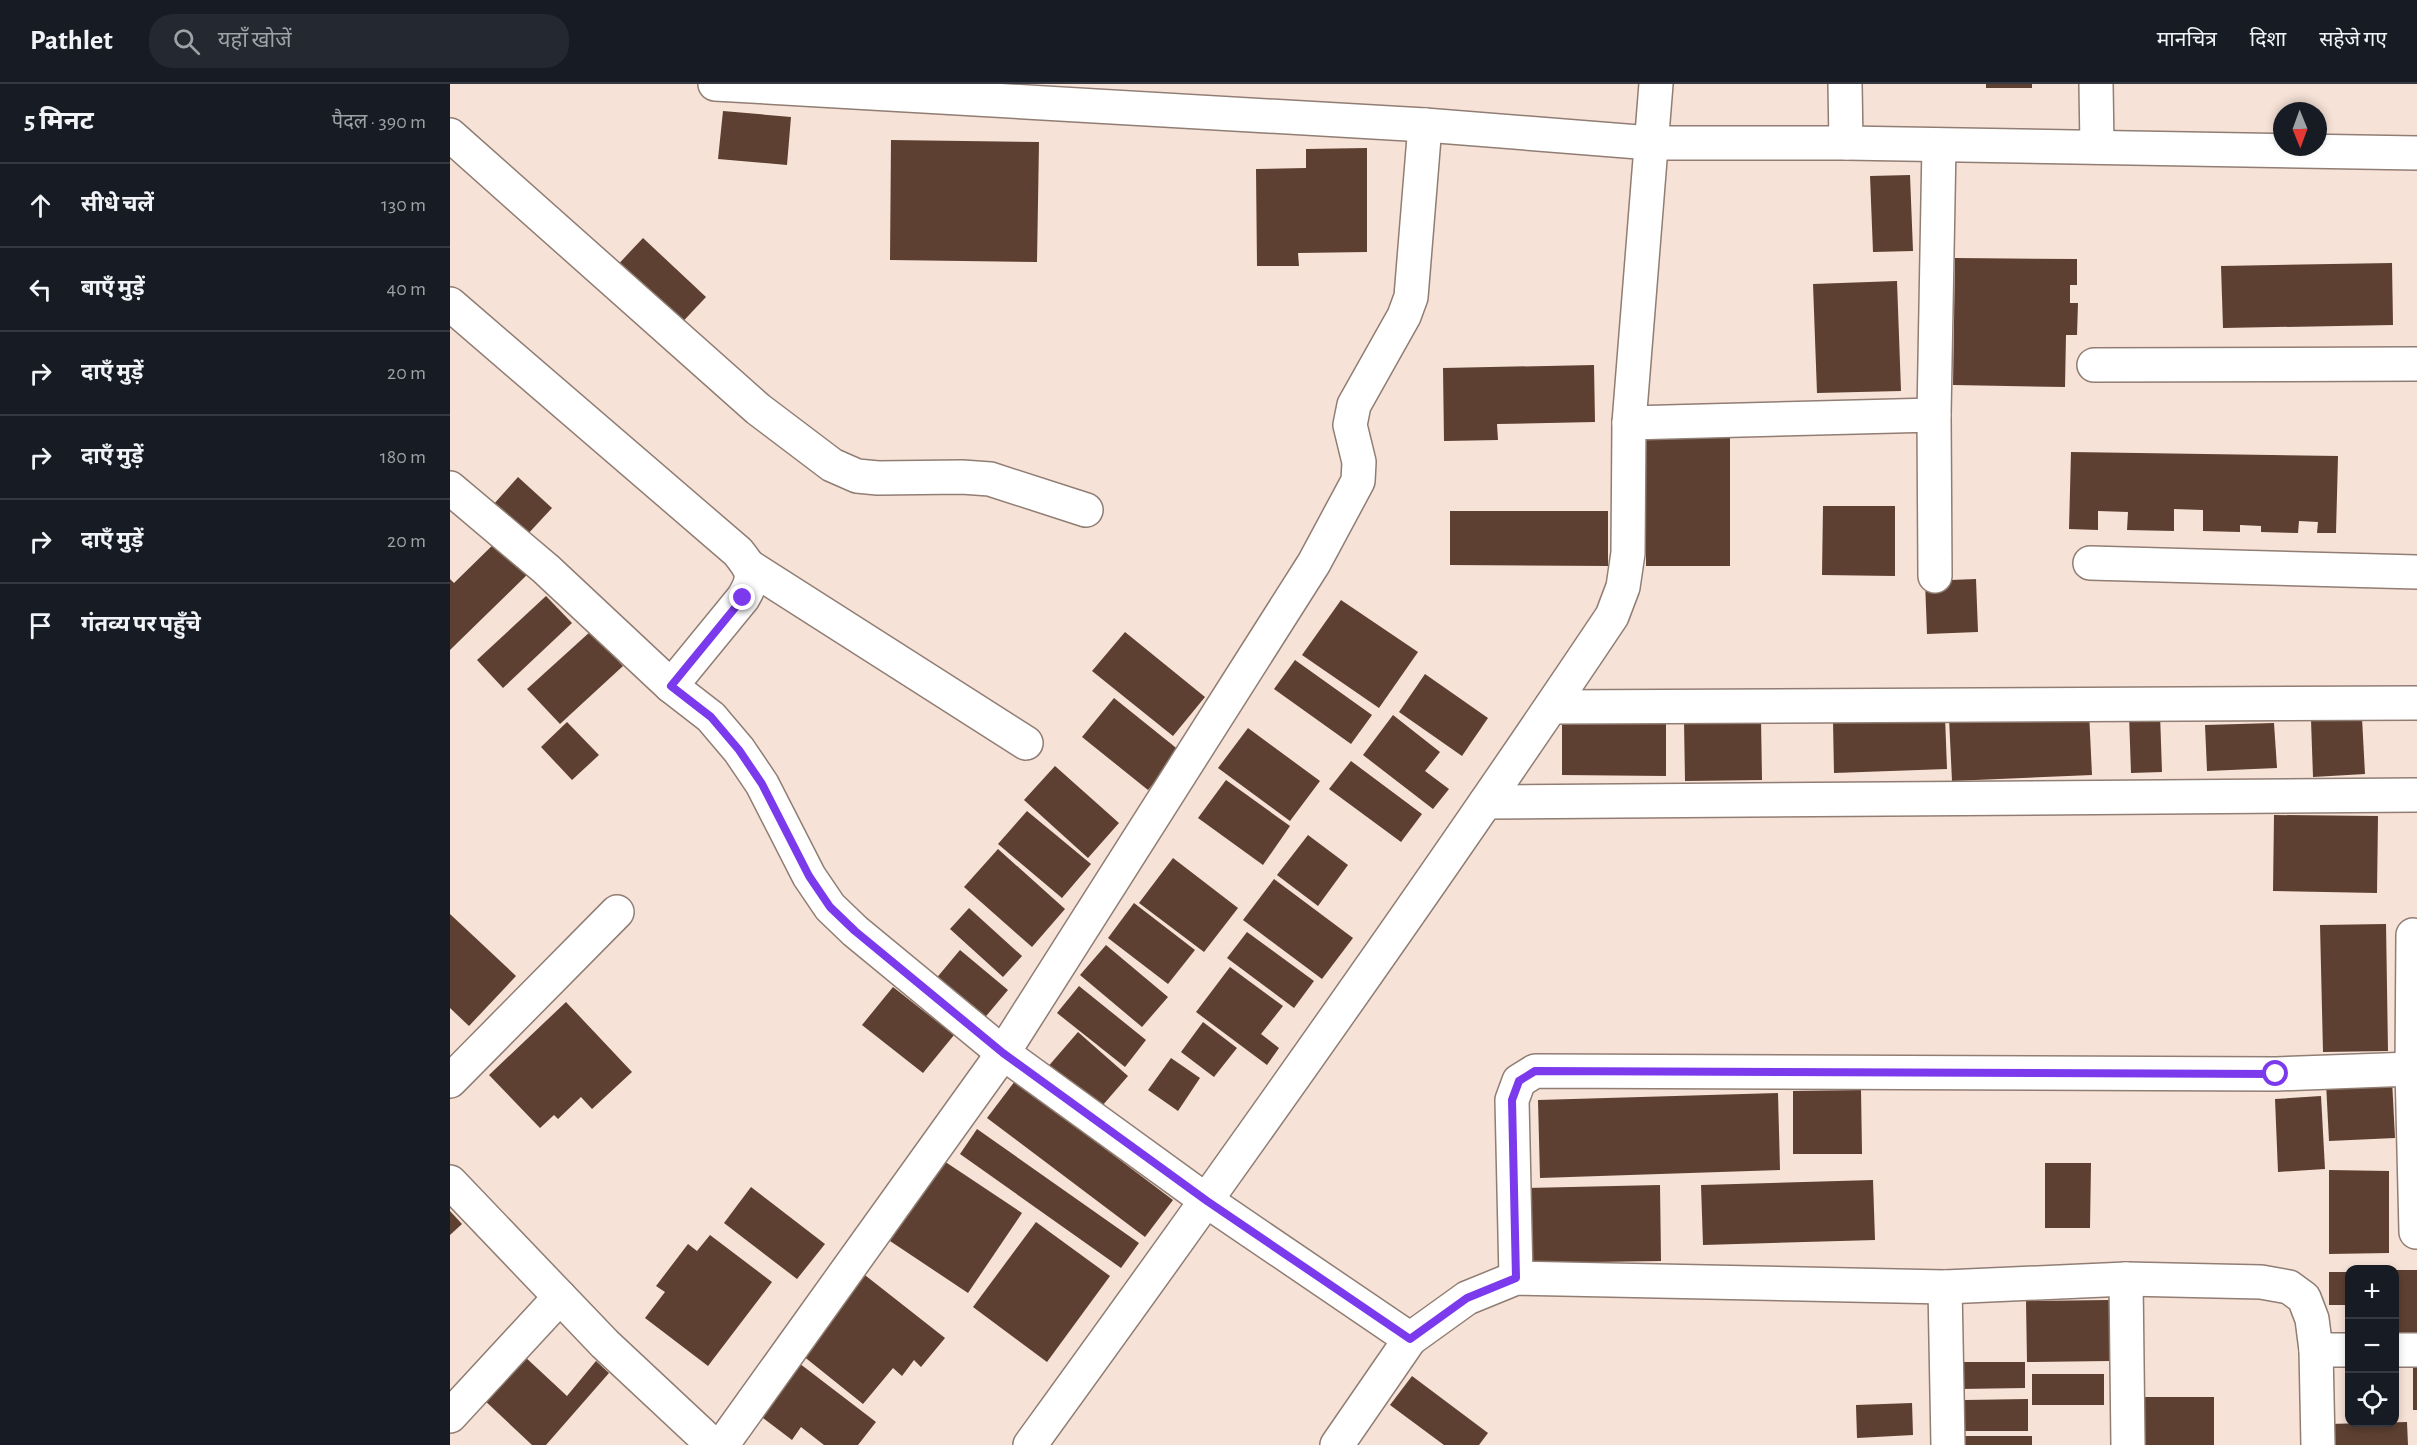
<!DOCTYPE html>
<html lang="hi">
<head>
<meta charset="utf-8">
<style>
  :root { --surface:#171b24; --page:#242831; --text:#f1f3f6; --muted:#9ea1a6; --line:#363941 }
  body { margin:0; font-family:"Alegreya Sans","Noto Sans Devanagari",sans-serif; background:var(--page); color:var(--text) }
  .controls { position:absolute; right:18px; bottom:18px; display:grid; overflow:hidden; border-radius:12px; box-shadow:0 3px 9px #0003 }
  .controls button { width:54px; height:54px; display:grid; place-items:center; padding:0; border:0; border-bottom:2px solid var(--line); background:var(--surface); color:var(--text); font:30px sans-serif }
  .compass { position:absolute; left:1823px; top:18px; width:54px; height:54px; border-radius:50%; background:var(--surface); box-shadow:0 3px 9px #0003; rotate:179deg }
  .stop { position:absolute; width:18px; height:18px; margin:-14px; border:4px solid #7c3aed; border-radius:50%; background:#fff }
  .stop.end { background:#7c3aed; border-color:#fff; box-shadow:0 2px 6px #0008 }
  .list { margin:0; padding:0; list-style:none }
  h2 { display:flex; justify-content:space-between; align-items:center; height:78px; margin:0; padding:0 24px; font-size:26px }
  h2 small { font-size:20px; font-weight:400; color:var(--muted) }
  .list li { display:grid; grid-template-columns:39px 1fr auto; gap:18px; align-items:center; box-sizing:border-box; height:84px; padding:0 24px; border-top:2px solid var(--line) }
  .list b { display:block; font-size:22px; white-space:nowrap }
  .list em { font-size:20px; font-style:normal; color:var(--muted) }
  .icon { flex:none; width:33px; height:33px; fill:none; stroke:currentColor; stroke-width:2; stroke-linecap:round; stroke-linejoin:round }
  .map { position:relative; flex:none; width:1967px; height:1361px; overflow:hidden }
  header { display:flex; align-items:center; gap:36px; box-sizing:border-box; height:84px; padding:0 30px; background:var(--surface); border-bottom:2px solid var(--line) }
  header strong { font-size:28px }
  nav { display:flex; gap:33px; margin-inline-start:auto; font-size:21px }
  .search { width:420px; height:54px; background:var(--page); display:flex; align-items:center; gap:15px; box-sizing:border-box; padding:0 21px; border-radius:24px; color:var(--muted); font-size:22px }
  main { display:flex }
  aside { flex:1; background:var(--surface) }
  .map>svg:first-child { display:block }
  .building { fill:#5d4031 }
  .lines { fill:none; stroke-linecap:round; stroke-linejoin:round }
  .minor-casing { stroke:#907d73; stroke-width:36 }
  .minor { stroke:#fff; stroke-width:33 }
  .route { stroke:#7c3aed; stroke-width:8 }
</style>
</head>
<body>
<header>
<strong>Pathlet</strong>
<div class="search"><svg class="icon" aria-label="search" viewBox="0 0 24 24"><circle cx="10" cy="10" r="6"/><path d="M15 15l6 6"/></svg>यहाँ खोजें</div>
<nav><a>मानचित्र</a><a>दिशा</a><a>सहेजे गए</a></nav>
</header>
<main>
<aside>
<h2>5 मिनट<small>पैदल · 390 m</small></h2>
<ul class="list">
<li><svg class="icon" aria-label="ahead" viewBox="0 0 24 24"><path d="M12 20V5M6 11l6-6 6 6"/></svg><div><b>सीधे चलें</b></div><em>130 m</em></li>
<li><svg class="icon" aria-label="left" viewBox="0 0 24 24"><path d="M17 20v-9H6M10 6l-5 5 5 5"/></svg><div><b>बाएँ मुड़ें</b></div><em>40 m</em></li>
<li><svg class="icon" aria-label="right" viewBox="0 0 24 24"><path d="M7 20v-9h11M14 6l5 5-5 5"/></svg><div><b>दाएँ मुड़ें</b></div><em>20 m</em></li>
<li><svg class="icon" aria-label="right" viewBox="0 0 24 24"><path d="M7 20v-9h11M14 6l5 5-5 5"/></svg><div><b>दाएँ मुड़ें</b></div><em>180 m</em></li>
<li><svg class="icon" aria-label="right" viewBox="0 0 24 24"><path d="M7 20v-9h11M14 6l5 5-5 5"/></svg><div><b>दाएँ मुड़ें</b></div><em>20 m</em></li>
<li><svg class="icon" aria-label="arrive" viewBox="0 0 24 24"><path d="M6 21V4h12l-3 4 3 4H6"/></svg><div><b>गंतव्य पर पहुँचे</b></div></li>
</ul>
</aside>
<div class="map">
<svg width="1967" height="1361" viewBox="0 0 1967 1361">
  <rect width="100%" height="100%" fill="#f7e2d7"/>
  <!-- building -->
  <g class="building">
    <rect x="1536" y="0" width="46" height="4"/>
    <path d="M273,27l68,6 -4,48 -69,-6z"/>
    <path d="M441,56l148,2 -2,120 -147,-2z"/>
    <path d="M917,64v104l-69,1 1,13h-42l-1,-97 50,-1v-19z"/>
    <path d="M1460,91l3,76 -40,1 -3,-76z"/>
    <path d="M193,154l63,59 -32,34 -63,-59z"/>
    <path d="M1505,174l122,1v26h-7v18h8l-1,32h-11l-1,52 -112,-2z"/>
    <path d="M1942,179l1,62 -170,3 -2,-62z"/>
    <path d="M1447,197l4,110 -84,2 -4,-109z"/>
    <path d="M1144,281l1,57 -98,2 1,16 -54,1 -1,-73z"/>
    <rect x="1196" y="348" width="84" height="134"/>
    <path d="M1621,368l267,4 -2,77h-19l1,-11 -19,-1 -1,12 -37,-1v-6l-21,-1v7l-37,-1v-21l-29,-1v22l-47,-1 1,-18 -30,-1v19l-29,-1z"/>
    <path d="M68,393l34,31 -26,28 -33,-31z"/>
    <path d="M1373,422h72v70l-73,-1z"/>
    <path d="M1000,427h158v55l-158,-1z"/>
    <path d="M51,453l32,32 -83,81v-71l4,4z"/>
    <path d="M1526,495l2,53 -51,2 -2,-53z"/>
    <path d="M96,512l26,27 -69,65 -26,-28z"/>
    <path d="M891,516l77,52 -39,56 -77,-53z"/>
    <path d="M141,547l32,35 -63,58 -33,-35z"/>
    <path d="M675,548l80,65 -32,39 -81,-65z"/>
    <path d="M845,576l77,55 -21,29 -77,-55z"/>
    <path d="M975,590l63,44 -26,38 -63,-44z"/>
    <path d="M664,614l66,53 -32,39 -66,-53z"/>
    <path d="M1639,628l3,63 -140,6 -3,-63z"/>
    <path d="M1710,630l2,58 -31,1 -2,-58z"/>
    <path d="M943,631l47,37 -15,19 24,18 -16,20 -70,-54z"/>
    <path d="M1495,632l2,53 -113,4 -1,-52z"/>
    <path d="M1912,634l3,56 -52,3 -2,-57z"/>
    <path d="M1311,635l1,61 -77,1 -1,-60z"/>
    <path d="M117,638l32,33 -27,25 -31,-33z"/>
    <path d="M1112,638h104v54l-104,-1z"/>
    <path d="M1824,639l3,45 -70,3 -2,-46z"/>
    <path d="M798,644l72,53 -30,40 -72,-53z"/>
    <path d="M901,677l71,53 -21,28 -72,-53z"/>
    <path d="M605,682l64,57 -31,35 -64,-58z"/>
    <path d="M776,696l64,46 -27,39 -65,-47z"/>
    <path d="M577,727l64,53 -29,34 -64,-54z"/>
    <path d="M1824,731l104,1 -1,77 -104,-2z"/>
    <path d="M858,751l40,30 -30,41 -41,-31z"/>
    <path d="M548,765l67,60 -33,38 -68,-60z"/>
    <path d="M723,774l65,50 -34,44 -65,-49z"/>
    <path d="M824,795l79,59 -31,41 -79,-59z"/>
    <path d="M684,819l61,47 -27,34 -60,-46z"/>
    <path d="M519,824l53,48 -19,21 -53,-48z"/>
    <path d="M0,830l66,62 -47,50 -19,-18z"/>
    <path d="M1936,840l2,127 -65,1 -3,-127z"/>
    <path d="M797,848l67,49 -20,27 -67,-50z"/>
    <path d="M656,861l62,52 -26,30 -62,-52z"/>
    <path d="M510,866l48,40 -31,37 -48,-40z"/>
    <path d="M780,883l53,39 -22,28 18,14 -12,17 -71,-53z"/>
    <path d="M629,902l67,54 -21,27 -68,-54z"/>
    <path d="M443,903l61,48 -31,38 -61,-48z"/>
    <path d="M116,918l66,70 -40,37 -11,-12 -23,22 -4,-4 -14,13 -51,-53z"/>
    <path d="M753,938l34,26 -23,29 -33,-25z"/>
    <path d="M628,948l50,44 -32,37 -50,-44z"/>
    <path d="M721,974l29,20 -22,33 -30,-21z"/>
    <path d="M1942,996l3,58 -66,3 -3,-58z"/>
    <path d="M565,997l158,119 -28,37 -158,-119z"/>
    <path d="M1411,1006l1,64h-69v-63z"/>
    <path d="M1328,1009l2,77 -240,8 -2,-78z"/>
    <path d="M1871,1012l4,73 -47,3 -3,-73z"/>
    <path d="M527,1045l162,114 -18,25 -161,-114z"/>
    <path d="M494,1077l78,52 -54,80 -78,-52z"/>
    <path d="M1595,1079h46l-1,65h-45z"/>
    <path d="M1879,1086l60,1v82l-60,1z"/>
    <path d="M1423,1096l2,60 -172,5 -2,-60z"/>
    <path d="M1210,1101l1,76 -133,2 -2,-75z"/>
    <path d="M301,1103l74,57 -28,35 -73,-56z"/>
    <path d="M0,1127l12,13 -12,11z"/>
    <path d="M586,1138l74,54 -63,86 -74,-55z"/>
    <path d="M260,1151l62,47 -64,84 -63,-48 20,-26 -9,-6 32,-42 9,7z"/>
    <path d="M1944,1186h23v66l-23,1z"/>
    <path d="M411,1188l84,66 -24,29 -7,-7 -12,16 -9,-8 -30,36 -66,-53z"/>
    <rect x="1879" y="1188" width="21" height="33"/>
    <path d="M1659,1216v61l-82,1 -1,-61z"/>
    <path d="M73,1271l44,41 29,-35 13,12 -63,72h-14l-50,-47z"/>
    <path d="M345,1276l81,62 -18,23h-34l-23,-18 -9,13 -37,-28z"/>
    <path d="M1511,1278h64v26l-64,1z"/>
    <path d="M1963,1280l4,1v45h-4z"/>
    <rect x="1582" y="1290" width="72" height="31"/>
    <path d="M962,1292l76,57 -9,12h-35l-54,-40z"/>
    <rect x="1694" y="1313" width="70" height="48"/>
    <path d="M1578,1315v32h-63v-31z"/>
    <path d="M1462,1319l1,32 -56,3 -1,-33z"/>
    <path d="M1957,1338l1,23h-79l-1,-21z"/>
    <rect x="1513" y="1352" width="69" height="9"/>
  </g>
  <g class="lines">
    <!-- minor casing -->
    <g class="minor-casing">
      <g id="minor">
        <path d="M265,0l710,41 226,18h195l571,10"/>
        <path d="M1395,0l1,59"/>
        <path d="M1646,0l1,63"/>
        <path d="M0,51l308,274 74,56 25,11 21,2 84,-1 28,2 96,31"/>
        <path d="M0,220l288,248c15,19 18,24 5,46l-72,88 -125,-117 -96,-81"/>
        <path d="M1644,281l323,-1"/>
        <path d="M1179,339l305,-8"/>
        <path d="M1640,479l327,9"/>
        <path d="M300,483l276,176"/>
        <path d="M1485,492l-1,-161 5,-270"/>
        <path d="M221,602l40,31 28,33 23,34 47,92 21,31 25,24 148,122 311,-490 44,-82 1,-19 -9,-37 4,-20 50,-89 7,-19 14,-172"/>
        <path d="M1101,623l866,-4"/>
        <path d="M1036,718l931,-7"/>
        <path d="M1963,851l-1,134h5"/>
        <path d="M0,997l167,-169"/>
        <path d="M0,1098l155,162 108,101"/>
        <path d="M1066,1194l-4,-178 7,-19 16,-10 741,3 136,-5 4,163"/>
        <path d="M1676,1195l2,166"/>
        <path d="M1495,1203l3,158"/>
        <path d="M960,1255l57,-41 49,-20 429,9 181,-8 135,3 28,5 15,11 8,21 4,31h34"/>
        <path d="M1866,1266l2,95"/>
        <path d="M1944,1266h23"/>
        <path d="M0,1332l110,-119"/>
        <path d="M272,1361l281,-392 204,148 203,138 -73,106"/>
        <path d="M580,1361c198,-273 394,-548 582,-829l11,-29 5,-34 1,-130 27,-339"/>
      </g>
    </g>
    <!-- minor -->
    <use href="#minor" class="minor"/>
  </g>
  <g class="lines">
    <!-- route -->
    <path class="route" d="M293,514l-72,88 40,31 28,33 23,34 47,92 21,31 25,24 148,122 204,148 203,138 57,-41 49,-20 -4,-178 7,-19 16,-10 741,3"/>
  </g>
</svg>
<div class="controls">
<button>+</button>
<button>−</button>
<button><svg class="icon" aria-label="locate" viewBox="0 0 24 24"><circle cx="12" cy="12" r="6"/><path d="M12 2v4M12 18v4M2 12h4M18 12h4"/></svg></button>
</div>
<svg class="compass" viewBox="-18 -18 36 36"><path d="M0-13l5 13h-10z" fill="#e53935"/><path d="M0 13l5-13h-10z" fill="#9ea1a6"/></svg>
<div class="stop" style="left:1826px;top:990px"></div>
<div class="stop end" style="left:293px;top:514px"></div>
</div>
</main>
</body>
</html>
